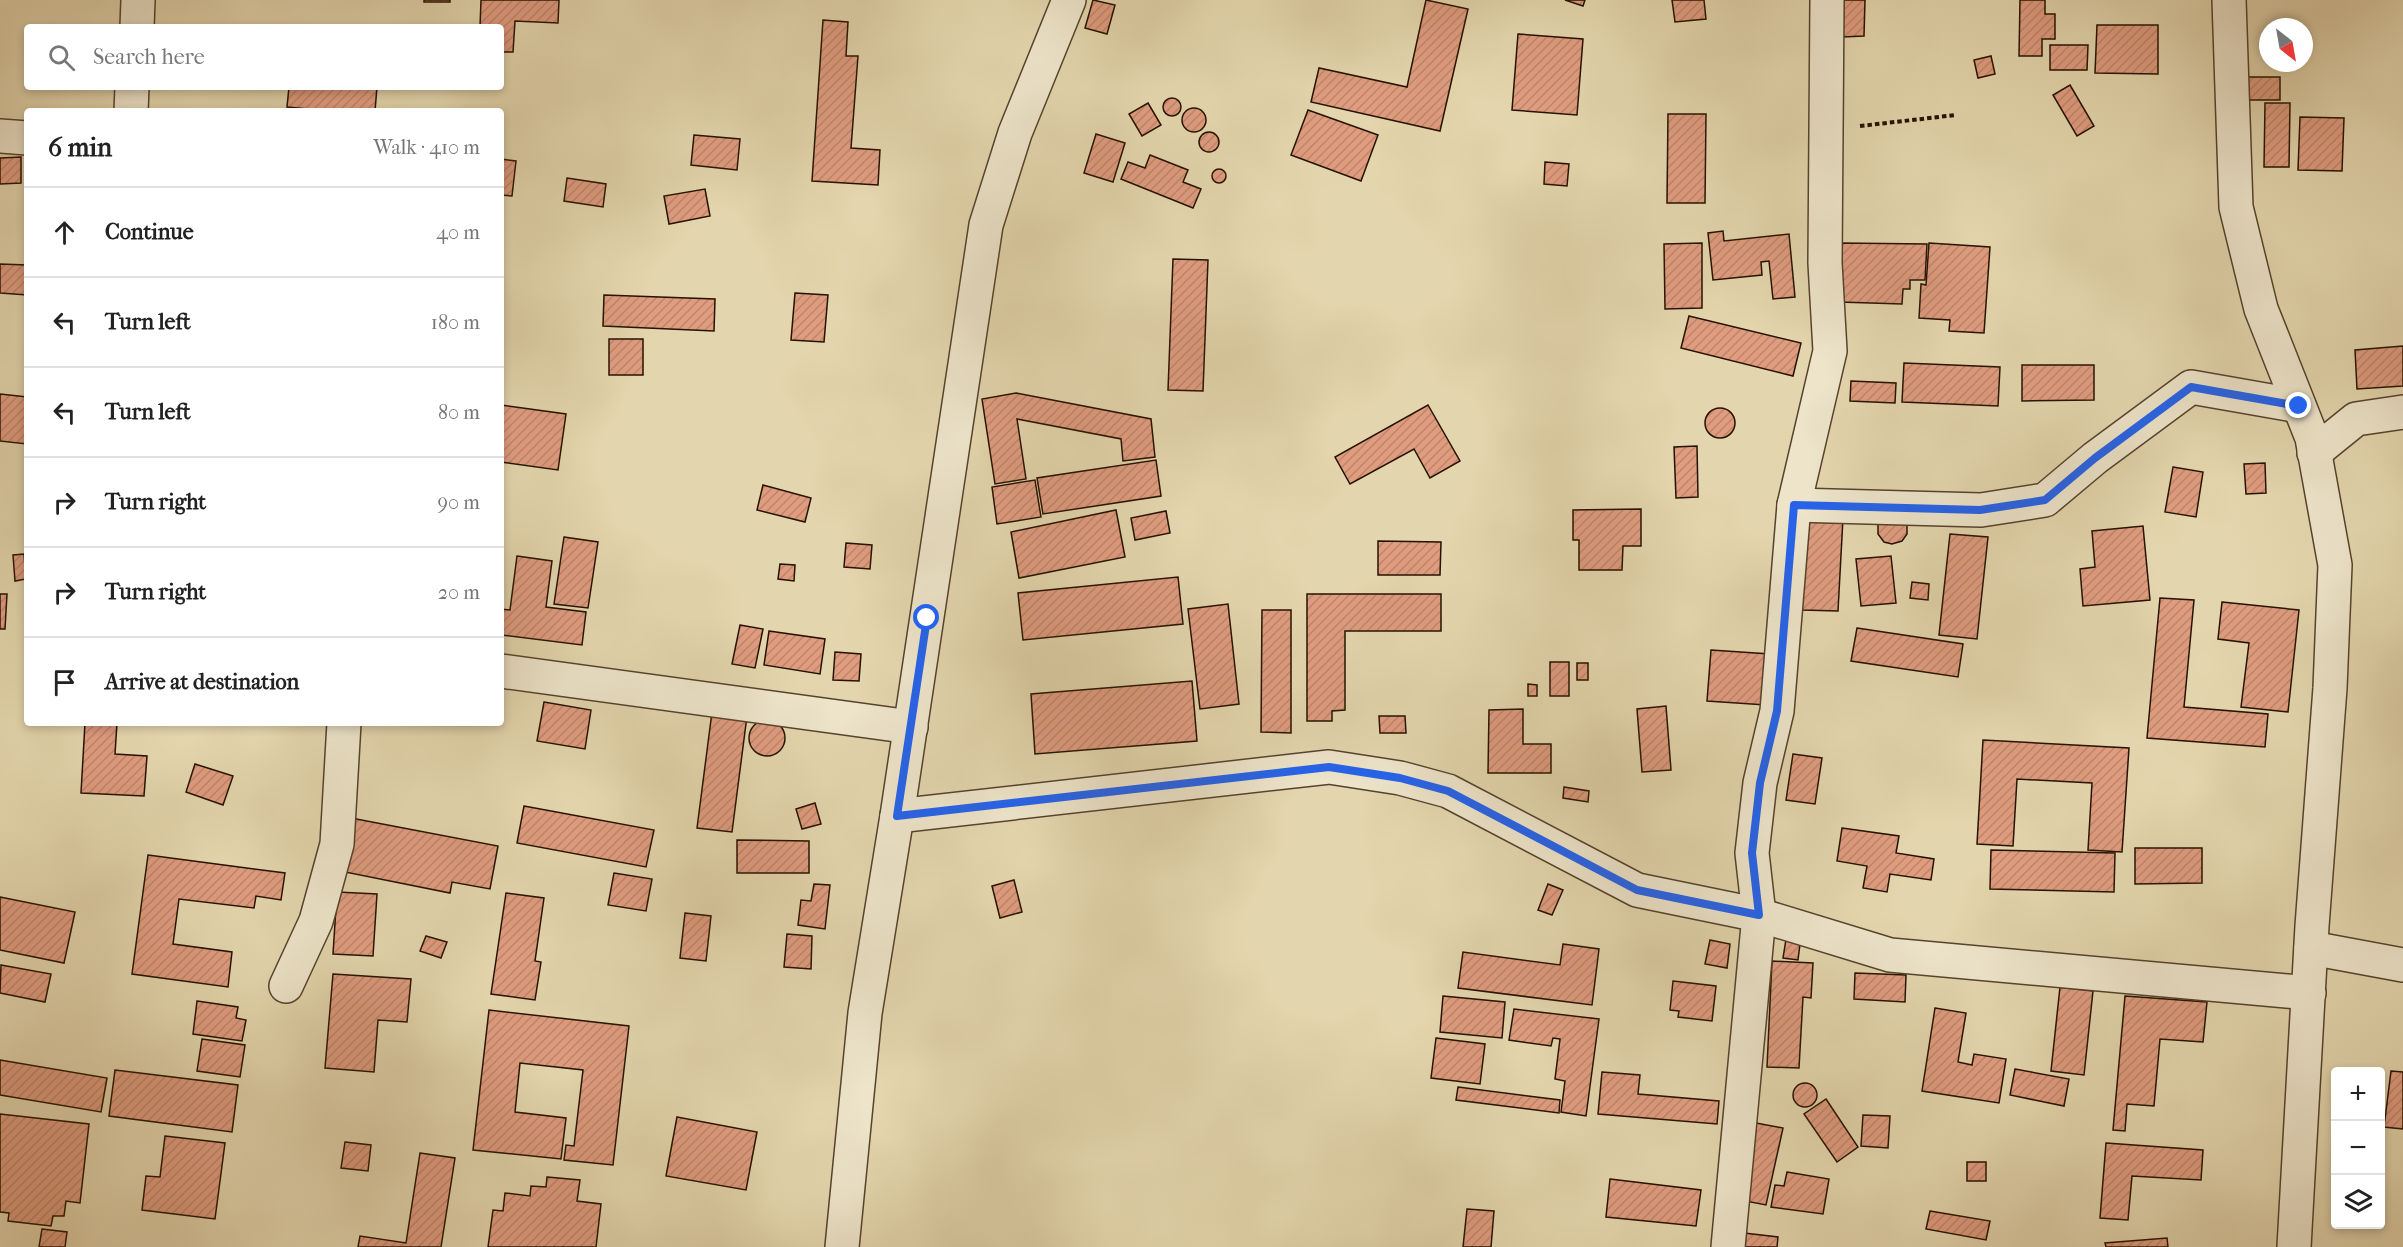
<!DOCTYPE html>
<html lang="en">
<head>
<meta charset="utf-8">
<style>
  :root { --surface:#fff; --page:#f6f6f6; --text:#222; --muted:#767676; --line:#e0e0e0 }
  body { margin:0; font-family:"IM FELL French Canon",serif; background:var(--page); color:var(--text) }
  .controls { position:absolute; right:18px; bottom:18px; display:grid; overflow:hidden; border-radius:6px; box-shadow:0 3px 9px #0003 }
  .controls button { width:54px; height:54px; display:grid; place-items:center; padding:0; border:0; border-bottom:2px solid var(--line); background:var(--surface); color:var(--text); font:30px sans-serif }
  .compass { position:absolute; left:2259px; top:18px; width:54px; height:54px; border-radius:50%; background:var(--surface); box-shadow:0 3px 9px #0003; rotate:149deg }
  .stop { position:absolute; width:18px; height:18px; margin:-14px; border:4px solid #2563eb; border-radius:50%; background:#fff }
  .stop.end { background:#2563eb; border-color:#fff; box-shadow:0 2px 6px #0008 }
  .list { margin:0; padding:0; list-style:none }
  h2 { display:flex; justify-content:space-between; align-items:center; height:78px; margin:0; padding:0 24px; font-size:26px }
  h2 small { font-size:20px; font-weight:400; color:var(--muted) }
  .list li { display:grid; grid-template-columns:39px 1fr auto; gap:18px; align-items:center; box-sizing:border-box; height:90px; padding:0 24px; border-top:2px solid var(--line) }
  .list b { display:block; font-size:22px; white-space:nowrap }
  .list em { font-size:20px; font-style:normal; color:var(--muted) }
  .icon { flex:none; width:33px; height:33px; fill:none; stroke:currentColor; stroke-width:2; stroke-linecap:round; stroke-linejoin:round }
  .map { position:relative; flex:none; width:2403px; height:1247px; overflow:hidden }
  .search { position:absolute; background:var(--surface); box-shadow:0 3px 9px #0003; left:24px; top:24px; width:480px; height:66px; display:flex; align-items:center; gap:15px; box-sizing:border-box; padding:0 21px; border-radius:6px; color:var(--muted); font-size:22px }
  .panel { position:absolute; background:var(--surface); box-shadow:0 3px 9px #0003; left:24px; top:108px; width:480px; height:618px; border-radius:6px }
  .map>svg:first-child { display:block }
  .building { fill:url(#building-hatch); stroke:#261201; stroke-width:1.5 }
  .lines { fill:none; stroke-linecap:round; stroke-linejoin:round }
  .minor-casing { stroke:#55432c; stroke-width:36 }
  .path { stroke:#261201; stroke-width:4; stroke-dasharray:4.5 3; stroke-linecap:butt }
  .minor { stroke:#ede4ca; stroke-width:33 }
  .route { stroke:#2563eb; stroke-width:8 }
</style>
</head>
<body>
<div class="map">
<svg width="2403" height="1247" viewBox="0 0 2403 1247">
  <defs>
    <pattern id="building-hatch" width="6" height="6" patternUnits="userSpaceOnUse" patternTransform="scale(1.5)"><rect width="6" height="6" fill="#df9c7f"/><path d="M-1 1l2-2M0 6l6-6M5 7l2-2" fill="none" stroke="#bf856c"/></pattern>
  </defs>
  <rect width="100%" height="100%" fill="#e3d5ad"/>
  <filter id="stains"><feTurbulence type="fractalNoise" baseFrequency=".00333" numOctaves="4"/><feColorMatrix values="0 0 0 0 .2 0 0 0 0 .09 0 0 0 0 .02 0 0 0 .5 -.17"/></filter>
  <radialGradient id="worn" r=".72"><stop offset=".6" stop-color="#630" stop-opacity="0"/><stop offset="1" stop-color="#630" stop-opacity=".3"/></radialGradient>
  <!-- building -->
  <g class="building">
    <rect x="424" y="0" width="26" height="2"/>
    <path d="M481,0h78l-1,23 -43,-2 -2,31h-12v-25h-21z"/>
    <path d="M1093,0l22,5 -8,29 -22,-6z"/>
    <path d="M1426,0l42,9 -28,122 -129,-29 8,-34 88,19z"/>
    <path d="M1565,0h20l-2,6z"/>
    <path d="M1672,0h32l2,19 -31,3z"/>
    <path d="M1843,0h22l-1,36 -22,1z"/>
    <path d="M2020,0h25v14h10v25h-13v17h-23z"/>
    <path d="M823,20l25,2 -2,34h12l-7,92 29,2 -2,35 -66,-4z"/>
    <path d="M2097,25h61v49l-63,-1z"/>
    <path d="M1518,34l65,5 -6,76 -65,-5z"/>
    <path d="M2050,45h38l-1,25h-37z"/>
    <path d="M1991,56l4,18 -17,4 -4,-18z"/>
    <rect x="2246" y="77" width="34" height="23"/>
    <path d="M2070,85l24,41 -17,10 -24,-41z"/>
    <path d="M289,87h88l-2,24h-45l-43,-4z"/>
    <circle cx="1172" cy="107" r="9"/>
    <path d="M1148,103l13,22 -19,11 -13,-22z"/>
    <path d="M2265,103h25l-1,64h-25z"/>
    <circle cx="1194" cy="120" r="12"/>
    <path d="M1308,110l70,25 -17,46 -70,-26z"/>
    <path d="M1668,114h38l-1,89h-38z"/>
    <path d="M2300,117l44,1 -2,53 -44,-1z"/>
    <circle cx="1209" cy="142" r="10"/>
    <path d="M1096,134l29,9 -12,39 -29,-9z"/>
    <path d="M694,135l46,4 -3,31 -46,-5z"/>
    <path d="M1150,155l38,15 -5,12 18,7 -8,19 -72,-29 7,-17 17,6z"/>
    <path d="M21,157v26l-21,1v-26z"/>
    <path d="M501,159l15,2 -4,35 -11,-1z"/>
    <path d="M1545,162l24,2 -2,22 -23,-2z"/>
    <circle cx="1219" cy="176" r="7"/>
    <path d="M567,178l39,6 -3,23 -39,-6z"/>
    <path d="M705,189l5,27 -41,8 -5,-28z"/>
    <path d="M1723,231l1,10 65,-7 6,63 -22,2 -4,-38 -8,1 1,13 -49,5 -5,-47z"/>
    <path d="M1702,243v65l-37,1 -1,-65z"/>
    <path d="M1840,243l87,1 -2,36h-15v9h-7l-1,15 -63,-2z"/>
    <path d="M1929,243l61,4 -6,86 -35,-2 1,-11 -31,-2 2,-34 5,1z"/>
    <path d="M1173,259l35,1 -5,131 -35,-1z"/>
    <path d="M0,264l27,1v30l-27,-2z"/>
    <path d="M795,293l33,2 -4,47 -33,-2z"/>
    <path d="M604,295l111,4 -1,32 -111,-5z"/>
    <path d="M1689,316l112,27 -8,33 -112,-28z"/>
    <rect x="609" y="339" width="34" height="36"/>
    <path d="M2403,346v40l-46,3 -2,-39z"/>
    <path d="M1904,363l96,4 -2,39 -96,-4z"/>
    <path d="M2022,365h72v35l-72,1z"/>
    <path d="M1851,381l45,2 -1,20 -45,-2z"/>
    <path d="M1016,393l135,26 4,38 -32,4 -2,-22 -104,-20 9,60 -31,5 -13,-85z"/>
    <path d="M0,394l27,3v47l-27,-3z"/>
    <path d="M501,405l65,9 -8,56 -57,-8z"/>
    <path d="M1428,405l32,56 -30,17 -16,-29 -64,35 -15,-27z"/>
    <circle cx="1720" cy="423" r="15"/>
    <path d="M1697,446l1,51 -22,1 -2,-51z"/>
    <path d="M1156,460l5,36 -118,18 -6,-36z"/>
    <path d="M2265,463l1,30 -20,1 -2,-30z"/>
    <path d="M2173,467l30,5 -7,45 -31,-5z"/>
    <path d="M1035,480l6,37 -44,7 -5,-37z"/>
    <path d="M763,485l48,13 -6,24 -48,-12z"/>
    <path d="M1641,509v37h-18l-1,24h-43v-30h-6v-30z"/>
    <path d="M1116,510l9,47 -106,21 -8,-46z"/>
    <path d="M1166,511l4,22 -35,7 -4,-22z"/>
    <path d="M1808,516l35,2 -5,93 -36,-1z"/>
    <path d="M1884,517l23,7v10l-5,7 -10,3 -8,-2 -6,-8v-10z"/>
    <path d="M2143,526l7,74 -67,6 -3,-37 15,-2 -3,-36z"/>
    <path d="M1950,534l38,3 -11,102 -38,-4z"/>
    <path d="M564,537l34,5 -10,66 -34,-4z"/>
    <path d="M1378,541l63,1 -1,33h-62z"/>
    <path d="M846,543l26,2 -2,24 -26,-2z"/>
    <path d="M24,554l2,25 -11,2 -2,-26z"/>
    <path d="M517,556l35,5 -6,46 40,5 -4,33 -81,-10v-26l9,1z"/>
    <path d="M1891,556l5,47 -35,3 -5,-47z"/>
    <path d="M780,564l15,1 -1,16 -16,-2z"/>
    <path d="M1178,577l5,47 -160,16 -5,-47z"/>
    <path d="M1912,582l17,2 -1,16 -18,-2z"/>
    <path d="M0,594h7l-2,35h-5z"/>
    <path d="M1307,594h134v37h-96v79l-13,1v10h-25z"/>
    <path d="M2160,598l34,2 -10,107 84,7 -3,33 -118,-9z"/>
    <path d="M2222,602l77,8 -11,102 -47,-5 8,-64 -31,-4z"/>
    <path d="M1228,604l11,100 -39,5 -12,-100z"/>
    <path d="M1262,610h29v123l-30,-1z"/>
    <path d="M740,625l23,4 -8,39 -23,-4z"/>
    <path d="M1857,628l106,16 -5,33 -107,-16z"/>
    <path d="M769,631l56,8 -5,35 -56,-9z"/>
    <path d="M1711,650l59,4 -4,51 -59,-4z"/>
    <path d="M835,652l26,2 -2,27 -26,-1z"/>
    <rect x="1550" y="662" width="19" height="34"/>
    <rect x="1577" y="663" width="11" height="17"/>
    <path d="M1192,681l5,60 -162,13 -4,-60z"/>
    <path d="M1528,684l9,1v11h-9z"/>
    <path d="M544,702l47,8 -6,39 -48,-8z"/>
    <path d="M1666,706l5,64 -29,2 -5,-63z"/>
    <path d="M1523,709v35h28v29h-63l1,-63z"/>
    <path d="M712,712l35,4 -15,116 -35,-4z"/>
    <path d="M1379,716h26l1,17h-26z"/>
    <circle cx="767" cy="738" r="18"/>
    <path d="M85,723h32l-2,31 32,2 -3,40 -63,-3z"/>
    <path d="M1983,740l146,8 -7,104 -34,-2 4,-67 -75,-4 -4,67 -36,-2z"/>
    <path d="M1793,754l29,4 -7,46 -29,-4z"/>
    <path d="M195,764l38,12 -10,29 -37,-13z"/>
    <path d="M1564,787l25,4 -1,11 -25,-4z"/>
    <path d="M815,803l6,21 -19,5 -6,-20z"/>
    <path d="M524,806l130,24 -8,37 -129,-24z"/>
    <path d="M351,818l147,28 -8,43 -38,-7 -2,11 -110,-22z"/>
    <path d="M1842,828l57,8 -3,17 38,6 -3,21 -41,-6 -3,18 -24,-4 4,-22 -30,-5z"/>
    <path d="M737,840l72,1v32h-72z"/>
    <path d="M2135,848h67v35l-67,1z"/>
    <path d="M1991,850l124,3 -1,39 -124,-3z"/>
    <path d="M148,855l137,18 -4,27 -25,-4 -2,12 -75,-9 -6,45 59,8 -4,35 -96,-13z"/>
    <path d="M614,873l38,6 -6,32 -38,-6z"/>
    <path d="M1014,880l8,32 -22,6 -8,-32z"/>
    <path d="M814,884l16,1 -5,44 -27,-4 3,-25 10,1z"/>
    <path d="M1548,884l15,6 -11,25 -14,-5z"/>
    <path d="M337,892l40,2 -4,62 -40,-2z"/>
    <path d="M506,893l38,5 -9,63 6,1 -6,38 -44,-6z"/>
    <path d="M0,897l75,15 -11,51 -64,-13z"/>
    <path d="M685,913l26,3 -5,45 -26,-3z"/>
    <path d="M1787,933l14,3 -3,24 -15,-2z"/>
    <path d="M787,934l25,2 -1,33 -27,-2z"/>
    <path d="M426,936l21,6 -6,16 -21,-7z"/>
    <path d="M1710,940l20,4 -3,24 -22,-4z"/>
    <path d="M1563,944l36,5 -7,56 -134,-17 5,-36 97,13z"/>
    <path d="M1772,961l41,2 -2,35 -8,-1 -4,71 -32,-1z"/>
    <path d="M1,965l50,9 -6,28 -45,-9z"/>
    <path d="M1855,973l51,2 -1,27 -51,-3z"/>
    <path d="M333,974l78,5 -4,43 -29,-2 -4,52 -49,-4z"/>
    <path d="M1673,981l43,5 -4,35 -34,-4 1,-6 -9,-1z"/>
    <path d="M2060,987l33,4 -9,84 -33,-4z"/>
    <path d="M1443,996l62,6 -3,36 -62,-6z"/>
    <path d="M2125,996l82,6 -4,40 -43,-3 -6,67 -27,-2 -2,27 -12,-1z"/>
    <path d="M197,1001l41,6 -2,11 10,2 -4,21 -49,-7z"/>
    <path d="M1935,1008l31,5 -8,49 14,3 2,-11 32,5 -7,44 -77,-12z"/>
    <path d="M1514,1009l85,10 -13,97 -25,-4 4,-31 -10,-2 5,-40 -7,-1 -2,8 -42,-6z"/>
    <path d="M489,1010l140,16 -16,139 -49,-5 2,-15 8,1 9,-76 -63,-7 -5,49 51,6 -5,41 -88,-9z"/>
    <path d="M1436,1038l49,6 -5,40 -49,-6z"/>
    <path d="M202,1039l43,6 -5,32 -43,-6z"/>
    <path d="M0,1060l107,18 -6,34 -101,-17z"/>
    <path d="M2015,1069l54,10 -5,27 -54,-11z"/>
    <path d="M115,1070l123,15 -6,47 -123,-16z"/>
    <path d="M2391,1071l12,1v57l-19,-2z"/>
    <path d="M1602,1072l38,3 -2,19 81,7 -2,23 -119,-10z"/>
    <circle cx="1805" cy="1095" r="12"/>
    <path d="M1458,1087l102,13 -1,13 -103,-13z"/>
    <path d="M1826,1099l32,48 -21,15 -33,-48z"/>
    <path d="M0,1114l89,10 -9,79 -14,-2 -2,15h-11l-2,10 -43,-5 1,-8 -9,-1z"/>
    <path d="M1863,1115l27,1 -2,32 -27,-2z"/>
    <path d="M677,1117l80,15 -11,58 -80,-14z"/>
    <path d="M1756,1123l27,5 -17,77 -26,-5z"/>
    <path d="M165,1136l60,7 -10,76 -73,-9 4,-34 14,1z"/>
    <path d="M345,1142l26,3 -3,26 -27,-3z"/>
    <path d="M2106,1143l97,7 -2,30 -69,-4 -4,44 -28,-2z"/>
    <path d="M420,1153l35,5 -14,89h-83l2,-11 46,7z"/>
    <rect x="1967" y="1162" width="19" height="19"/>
    <path d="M1787,1172l42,7 -6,35 -52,-7 4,-22 9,1z"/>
    <path d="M547,1177l33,3 -3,21 24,3 -5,43h-108l5,-37 10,1 2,-18 25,3 1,-10 15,1z"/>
    <path d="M1610,1179l91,11 -5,36 -90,-9z"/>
    <path d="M1467,1209l27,2 -3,36h-28z"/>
    <path d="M1930,1211l60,10 -4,19 -60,-11z"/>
    <path d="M42,1229l25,3 -2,15h-26z"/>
    <path d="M1744,1233l34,4 -1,10h-35z"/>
    <path d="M2167,1238l1,9h-62l-1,-4z"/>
  </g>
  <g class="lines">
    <!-- minor casing -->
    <g class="minor-casing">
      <g id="minor">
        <path d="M2229,0l7,207 25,102 51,129 23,127 -5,123 -18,238 -18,321"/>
        <path d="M137,27l1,-27"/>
        <path d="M131,111l1,-24"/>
        <path d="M0,136l27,2"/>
        <path d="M2314,453l42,-34 47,-7"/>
        <path d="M1794,505l187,5 64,-10 50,-42 96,-71 108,19"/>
        <path d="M501,671l410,56"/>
        <path d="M897,816l432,-49 71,11 48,13 189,99 122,25 131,40 419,38"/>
        <path d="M2311,948l92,17"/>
        <path d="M286,986l30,-65 21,-77 7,-121"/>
        <path d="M842,1247l23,-234 32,-197 89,-591 29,-92 54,-133"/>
        <path d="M1728,1247l31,-332 -7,-62 8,-70 17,-72 17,-206 36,-154 -5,-88 2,-263"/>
      </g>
    </g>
    <!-- path -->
    <path class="path" d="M1860,126l96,-11"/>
    <!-- minor -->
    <use href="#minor" class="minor"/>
  </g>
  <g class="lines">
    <!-- route -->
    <path class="route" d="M927,618l-30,198 432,-49 71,11 48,13 189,99 122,25 -7,-62 8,-70 17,-72 17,-206 186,5 65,-10 50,-42 96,-71 108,19"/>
  </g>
  <rect width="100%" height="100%" filter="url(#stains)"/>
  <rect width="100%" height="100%" fill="url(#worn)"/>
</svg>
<div class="controls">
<button>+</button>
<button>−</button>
<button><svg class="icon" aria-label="layers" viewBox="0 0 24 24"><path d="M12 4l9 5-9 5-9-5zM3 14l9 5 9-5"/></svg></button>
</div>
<svg class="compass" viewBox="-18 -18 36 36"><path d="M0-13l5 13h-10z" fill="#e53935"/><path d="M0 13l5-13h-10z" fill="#767676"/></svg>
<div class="stop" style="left:927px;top:618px"></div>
<div class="stop end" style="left:2299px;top:406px"></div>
<div class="search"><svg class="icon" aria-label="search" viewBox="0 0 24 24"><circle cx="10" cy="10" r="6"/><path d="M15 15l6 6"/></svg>Search here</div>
<section class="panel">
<h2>6 min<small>Walk · 410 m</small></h2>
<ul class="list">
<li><svg class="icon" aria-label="ahead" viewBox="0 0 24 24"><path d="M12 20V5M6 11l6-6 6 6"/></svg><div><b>Continue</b></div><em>40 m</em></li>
<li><svg class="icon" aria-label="left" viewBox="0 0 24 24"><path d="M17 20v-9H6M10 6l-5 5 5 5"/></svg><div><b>Turn left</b></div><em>180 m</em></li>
<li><svg class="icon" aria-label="left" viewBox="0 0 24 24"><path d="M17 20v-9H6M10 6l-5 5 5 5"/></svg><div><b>Turn left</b></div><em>80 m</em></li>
<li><svg class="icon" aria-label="right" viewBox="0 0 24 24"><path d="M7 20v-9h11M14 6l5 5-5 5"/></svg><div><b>Turn right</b></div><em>90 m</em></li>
<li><svg class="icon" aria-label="right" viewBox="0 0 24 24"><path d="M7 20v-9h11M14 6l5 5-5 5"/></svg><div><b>Turn right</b></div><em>20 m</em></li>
<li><svg class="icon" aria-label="arrive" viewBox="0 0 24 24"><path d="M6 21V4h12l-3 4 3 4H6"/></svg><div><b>Arrive at destination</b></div></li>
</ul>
</section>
</div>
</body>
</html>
